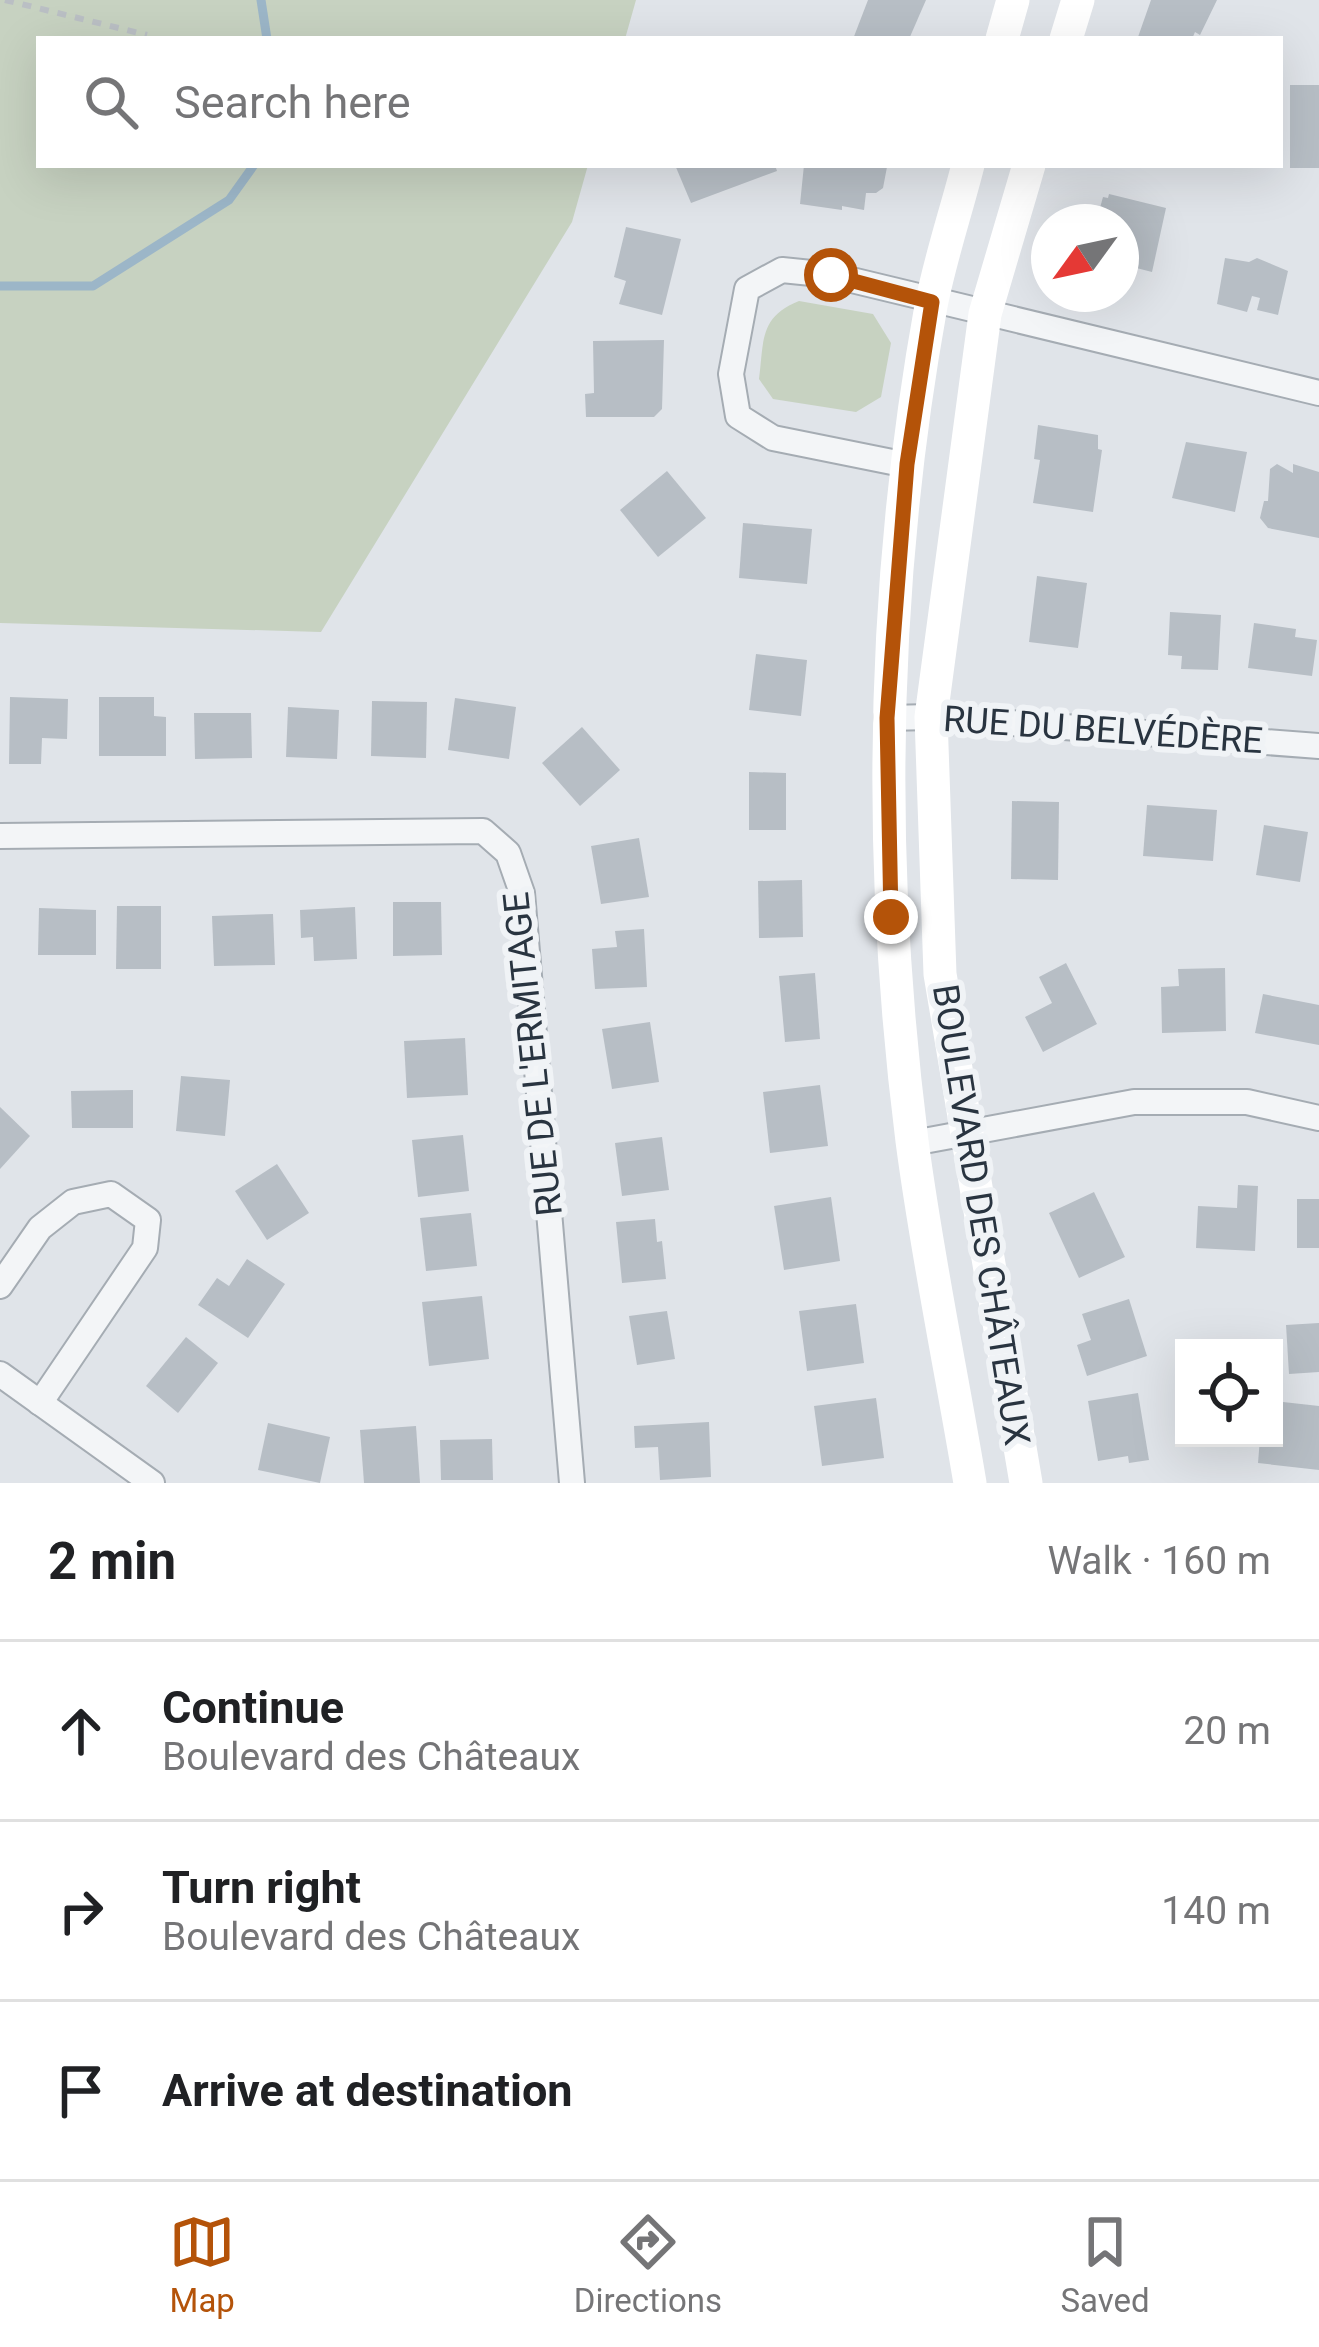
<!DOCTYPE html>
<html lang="en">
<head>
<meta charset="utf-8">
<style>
  :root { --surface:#fff; --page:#f2f2f2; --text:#202124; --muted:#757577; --line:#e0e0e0; --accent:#b45309 }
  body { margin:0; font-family:Roboto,sans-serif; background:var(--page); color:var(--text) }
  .controls { position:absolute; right:36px; bottom:36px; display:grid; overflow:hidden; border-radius:0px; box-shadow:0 12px 48px #0002 }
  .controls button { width:108px; height:108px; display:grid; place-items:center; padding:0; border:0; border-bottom:3px solid var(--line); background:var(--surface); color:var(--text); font:60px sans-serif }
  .compass { position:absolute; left:1031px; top:204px; width:108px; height:108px; border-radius:50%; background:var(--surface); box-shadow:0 12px 48px #0002; rotate:237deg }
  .stop { position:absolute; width:36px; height:36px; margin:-27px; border:9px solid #b45309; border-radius:50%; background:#fff }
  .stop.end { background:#b45309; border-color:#fff; box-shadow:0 3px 12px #0008 }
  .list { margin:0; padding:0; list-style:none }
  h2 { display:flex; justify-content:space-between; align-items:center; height:156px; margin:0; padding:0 48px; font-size:51px }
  h2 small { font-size:39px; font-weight:400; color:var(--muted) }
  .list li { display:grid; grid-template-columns:78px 1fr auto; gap:36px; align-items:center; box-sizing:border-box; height:180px; padding:0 48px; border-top:3px solid var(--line) }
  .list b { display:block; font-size:45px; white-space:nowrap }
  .list p { margin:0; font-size:39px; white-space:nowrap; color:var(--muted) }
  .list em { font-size:39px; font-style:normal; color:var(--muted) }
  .icon { flex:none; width:66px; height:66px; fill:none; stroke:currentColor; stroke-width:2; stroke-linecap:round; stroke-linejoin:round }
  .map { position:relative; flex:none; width:1319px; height:1483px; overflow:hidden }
  .search { position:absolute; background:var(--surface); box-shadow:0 12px 48px #0002; left:36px; right:36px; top:36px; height:132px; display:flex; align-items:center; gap:30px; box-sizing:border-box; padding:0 42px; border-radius:0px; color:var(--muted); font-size:45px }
  .sheet { height:696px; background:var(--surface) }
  nav { display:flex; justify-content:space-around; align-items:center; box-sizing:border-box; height:168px; border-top:3px solid var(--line); background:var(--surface); font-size:33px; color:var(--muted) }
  nav a { display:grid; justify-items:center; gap:6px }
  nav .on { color:var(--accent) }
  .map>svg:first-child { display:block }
  .green { fill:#c7d2c1 }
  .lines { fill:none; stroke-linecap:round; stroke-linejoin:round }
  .stream { stroke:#9cb6c8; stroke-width:9 }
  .building { fill:#b7bec5 }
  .street-casing { stroke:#a5acb3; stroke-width:28 }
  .path { stroke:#babfc4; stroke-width:6; stroke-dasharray:9 9; stroke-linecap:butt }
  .street { stroke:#f3f5f7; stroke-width:24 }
  .secondary { stroke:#fff; stroke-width:33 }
  .route { stroke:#b45309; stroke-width:15 }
  .labels { text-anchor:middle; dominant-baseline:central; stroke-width:12; stroke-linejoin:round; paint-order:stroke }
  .street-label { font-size:36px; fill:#293440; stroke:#f0f3f6 }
</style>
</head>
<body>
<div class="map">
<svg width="1319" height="1483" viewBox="0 0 1319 1483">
  <rect width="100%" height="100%" fill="#e0e4e9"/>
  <!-- green -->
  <g class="green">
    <path d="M0,0h636l-11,39h-586v126h549l-16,57 -251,410 -321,-9z"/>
    <path d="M799,301l74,13 18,29 -10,54 -25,15 -83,-13 -14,-20c5,-38 0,-62 40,-78z"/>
  </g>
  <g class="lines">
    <!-- stream -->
    <g class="stream">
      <path d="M261,0l6,39"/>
      <path d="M0,286h93l136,-86 25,-35"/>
    </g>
  </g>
  <!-- building -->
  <g class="building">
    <path d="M868,0h58l-17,39h-56z"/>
    <path d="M1151,0h66l-17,35 -5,-3 -3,7h-50l-4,-2z"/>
    <rect x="1290" y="85" width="29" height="83"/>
    <path d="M675,165h100l2,6 -86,32z"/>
    <path d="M804,165h81l2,2 -4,21 -7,5h-10l-2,17 -22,-4v4l-42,-6z"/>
    <path d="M1109,194l57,14 -14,64 -31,-8v-42h-25l7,-25 5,1z"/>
    <path d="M626,227l55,12 -19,76 -43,-11 7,-23 -12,-4z"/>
    <path d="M1225,258l24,4 8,-4 31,13 -10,44 -21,-5 3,-12 -8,-2 -5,16 -30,-8z"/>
    <path d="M664,340l-2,69 -8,8h-68l-1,-23 9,-1 -1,-52z"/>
    <path d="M1038,425l60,10v14l4,1 -9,62 -60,-9 7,-43 -6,-1z"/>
    <path d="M1186,442l61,10 -12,60 -63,-14z"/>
    <path d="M1277,464l16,9v-9l26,8v66l-51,-10 -8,-10 4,-17h4l2,-32z"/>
    <path d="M667,471l39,47 -48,39 -38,-47z"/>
    <path d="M743,523l69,6 -5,55 -68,-6z"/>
    <path d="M1037,576l50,7 -9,65 -49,-6z"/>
    <path d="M1170,612l51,3 -3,55 -37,-1 1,-13 -14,-1z"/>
    <path d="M1254,623l42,6 -1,8 22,3 -5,36 -64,-8z"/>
    <path d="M756,654l51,6 -6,56 -52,-6z"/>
    <path d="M10,697l58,2 -1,40 -25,-1 -1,26h-32z"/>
    <path d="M99,697h55v19l12,1v39h-67z"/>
    <path d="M455,698l61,9 -7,52 -61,-9z"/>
    <path d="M372,701l55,1 -1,56 -55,-2z"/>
    <path d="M288,707l51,3 -2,49 -51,-2z"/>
    <path d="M194,713h57l1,45 -57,1z"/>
    <path d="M582,727l38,43 -40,36 -38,-43z"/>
    <path d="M749,772l37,1v57h-37z"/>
    <path d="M1012,801l47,1 -1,78 -47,-1z"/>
    <path d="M1147,805l70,5 -4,51 -70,-5z"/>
    <path d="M1264,825l44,7 -8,50 -44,-7z"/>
    <path d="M639,838l10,59 -48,7 -10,-58z"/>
    <path d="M802,880l1,57 -44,1 -1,-57z"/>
    <path d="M393,902h48l1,53 -49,1z"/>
    <path d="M117,906h44v63h-45z"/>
    <path d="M355,907l2,52 -43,2 -1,-24 -12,1 -1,-28z"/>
    <path d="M39,908l57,2v45h-58z"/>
    <path d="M273,914l2,51 -61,1 -2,-50z"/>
    <path d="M644,929l3,58 -52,2 -3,-40 25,-2 -2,-16z"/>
    <path d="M1066,963l31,61 -54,28 -18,-35 27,-14 -13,-26z"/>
    <path d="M1225,968l1,63 -64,2 -1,-46 18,-1 -1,-17z"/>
    <path d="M815,973l5,66 -35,3 -6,-66z"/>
    <path d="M1263,994l56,11v40l-64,-12z"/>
    <path d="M650,1022l9,60 -47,7 -10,-60z"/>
    <path d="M465,1038l3,57 -61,3 -3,-57z"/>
    <path d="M181,1076l49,4 -5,56 -49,-5z"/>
    <path d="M820,1085l8,61 -58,7 -7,-61z"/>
    <path d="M133,1090v38h-61l-1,-37z"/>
    <path d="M0,1107l30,29 -30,33z"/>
    <path d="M463,1135l6,56 -51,6 -6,-57z"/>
    <path d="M662,1137l7,53 -47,6 -7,-53z"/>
    <path d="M277,1164l32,49 -42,27 -32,-49z"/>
    <path d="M1238,1185l20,1 -3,65 -59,-3 2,-42 39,2z"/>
    <path d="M1094,1192l31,65 -46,21 -30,-65z"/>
    <path d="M831,1197l9,64 -56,9 -10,-64z"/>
    <rect x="1297" y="1199" width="22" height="49"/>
    <path d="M471,1213l6,53 -51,5 -6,-53z"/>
    <path d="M655,1219l2,23 5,-1 4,38 -44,4 -6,-61z"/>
    <path d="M247,1259l38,25 -37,54 -50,-33 19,-27 12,8z"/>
    <path d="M482,1296l7,63 -60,7 -7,-64z"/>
    <path d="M1129,1299l18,57 -60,20 -10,-31 14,-5 -9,-26z"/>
    <path d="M856,1304l8,59 -57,8 -8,-60z"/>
    <path d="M667,1311l8,48 -38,6 -8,-49z"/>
    <path d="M1319,1323v49l-30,2 -3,-49z"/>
    <path d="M186,1337l32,26 -40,50 -32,-27z"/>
    <path d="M1138,1393l11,67 -20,3 -1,-7 -30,5 -10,-60z"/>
    <path d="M876,1398l8,60 -62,8 -8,-60z"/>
    <path d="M1274,1401l45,5v64l-61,-7 2,-25h14z"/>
    <path d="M709,1422l2,55 -51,3 -2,-33 -23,1 -1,-22z"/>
    <path d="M268,1423l62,14 -10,46 -62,-13z"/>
    <path d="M416,1426l4,57h-56l-4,-53z"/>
    <path d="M492,1439l1,41h-52l-1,-40z"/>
  </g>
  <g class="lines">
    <!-- street casing -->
    <g class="street-casing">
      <g id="street">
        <path d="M907,465l-134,-27 -35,-22 -7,-42 16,-85 35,-19 49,5 488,118"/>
        <path d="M887,718l44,-1 388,29"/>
        <path d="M0,836l483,-5 25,22 14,40 50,590"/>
        <path d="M913,1143l221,-41h113l72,16"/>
        <path d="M0,1286l40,-58 33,-26 38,-8 37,26 -3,28 -105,155"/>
        <path d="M0,1374l152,109"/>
      </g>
    </g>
    <!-- path -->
    <path class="path" d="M5,0l142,35"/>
    <!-- street -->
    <use href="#street" class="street"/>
    <!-- secondary -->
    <g class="secondary">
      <path d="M1002,39l11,-39"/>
      <path d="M1066,39l12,-39"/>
      <path d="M968,165c-12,47 -28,94 -37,141 -50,276 -54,558 -19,835 15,115 39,228 58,342"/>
      <path d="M1026,1483l-86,-509 -9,-257 54,-403 44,-149"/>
    </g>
  </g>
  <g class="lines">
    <!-- route -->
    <path class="route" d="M831,275l101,27 -25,162 -20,254 4,199"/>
  </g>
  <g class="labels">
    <!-- street labels -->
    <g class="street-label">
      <text transform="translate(1103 730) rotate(4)">RUE DU BELVÉDÈRE</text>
      <text transform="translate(533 1054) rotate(-96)">RUE DE L'ERMITAGE</text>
      <text transform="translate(981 1215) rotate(81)">BOULEVARD DES CHÂTEAUX</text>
    </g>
  </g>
</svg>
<div class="controls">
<button><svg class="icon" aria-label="locate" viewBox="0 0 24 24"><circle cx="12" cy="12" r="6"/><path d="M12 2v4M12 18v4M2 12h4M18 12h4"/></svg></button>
</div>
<svg class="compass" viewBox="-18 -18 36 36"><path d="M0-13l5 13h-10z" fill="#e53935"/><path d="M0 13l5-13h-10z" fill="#757577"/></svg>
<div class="stop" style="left:831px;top:275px"></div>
<div class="stop end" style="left:891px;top:917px"></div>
<div class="search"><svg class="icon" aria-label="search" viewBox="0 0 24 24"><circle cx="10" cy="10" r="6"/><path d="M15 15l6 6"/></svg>Search here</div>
</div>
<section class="sheet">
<h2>2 min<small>Walk · 160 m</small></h2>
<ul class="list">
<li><svg class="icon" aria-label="ahead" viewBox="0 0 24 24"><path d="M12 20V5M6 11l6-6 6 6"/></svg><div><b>Continue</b><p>Boulevard des Châteaux</p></div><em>20 m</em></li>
<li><svg class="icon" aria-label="right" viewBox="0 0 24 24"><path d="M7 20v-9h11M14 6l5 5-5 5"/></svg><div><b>Turn right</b><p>Boulevard des Châteaux</p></div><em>140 m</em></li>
<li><svg class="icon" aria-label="arrive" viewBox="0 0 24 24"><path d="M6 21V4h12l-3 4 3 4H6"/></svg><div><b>Arrive at destination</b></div></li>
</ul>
</section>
<nav>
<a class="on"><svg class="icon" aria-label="map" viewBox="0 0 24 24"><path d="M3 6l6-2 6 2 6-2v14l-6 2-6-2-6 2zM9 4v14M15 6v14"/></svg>Map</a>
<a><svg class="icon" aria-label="directions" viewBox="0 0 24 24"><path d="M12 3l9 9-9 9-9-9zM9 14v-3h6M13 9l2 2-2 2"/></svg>Directions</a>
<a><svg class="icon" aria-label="saved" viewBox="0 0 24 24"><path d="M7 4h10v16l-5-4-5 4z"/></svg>Saved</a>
</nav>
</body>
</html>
